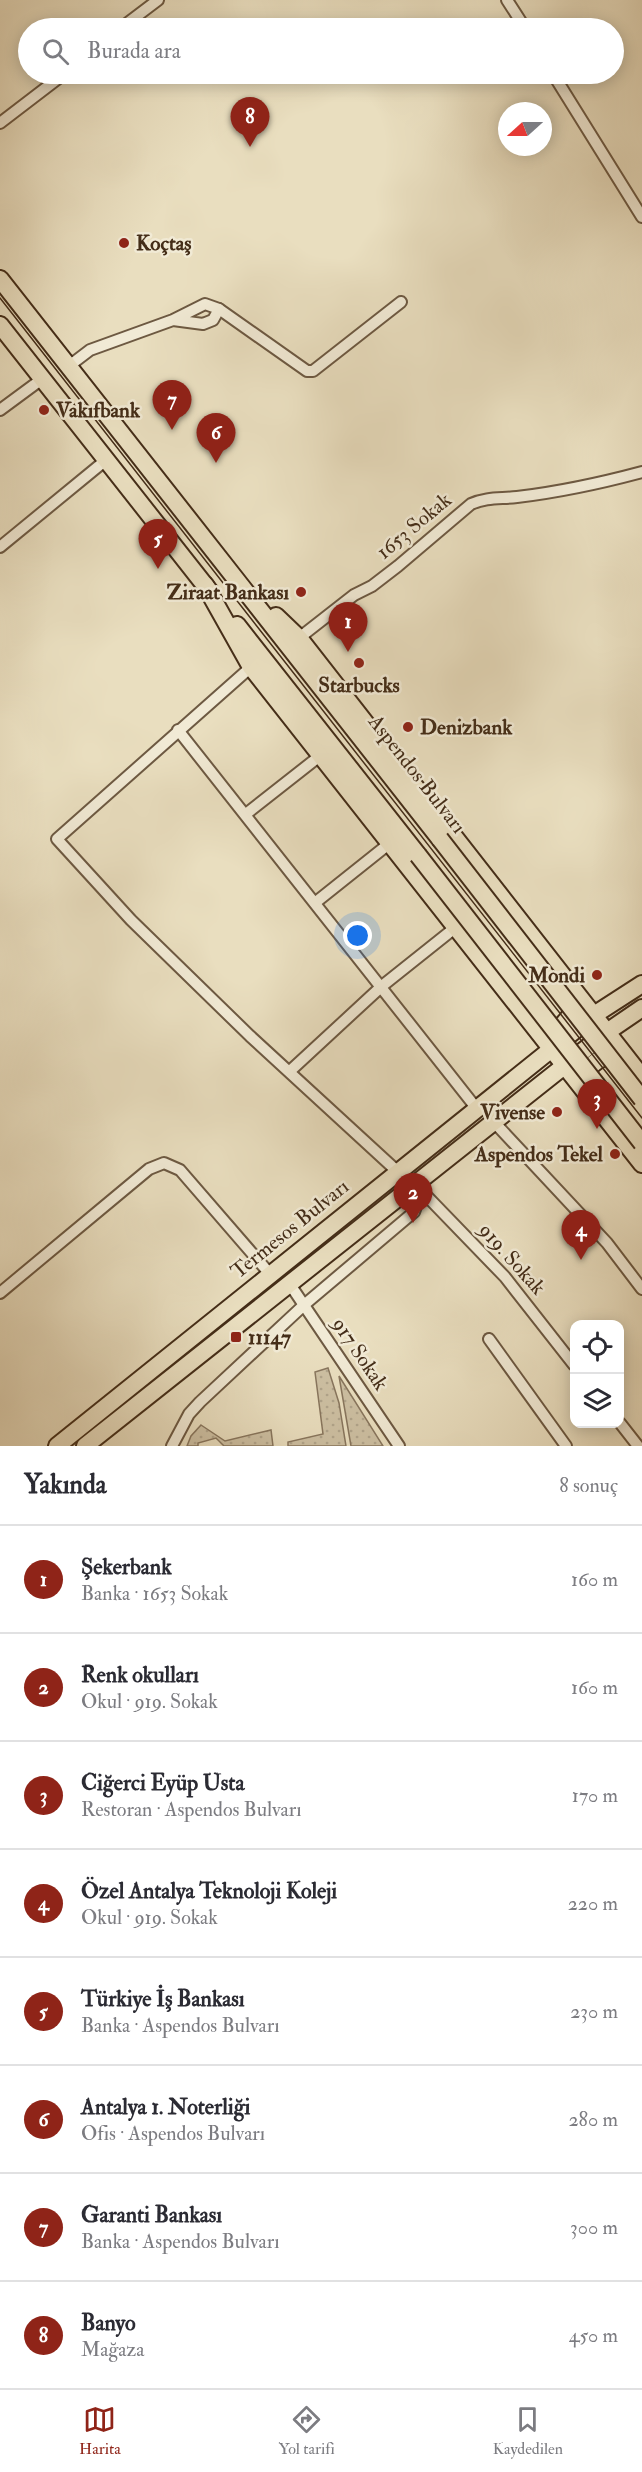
<!DOCTYPE html>
<html lang="tr">
<head>
<meta charset="utf-8">
<style>
  :root { --surface:#fff; --page:#f7f7f7; --text:#2b2b33; --muted:#7c7c81; --line:#e1e1e2; --accent:#8f2418 }
  body { margin:0; font-family:"IM FELL Double Pica",serif; background:var(--page); color:var(--text) }
  .controls { position:absolute; right:18px; bottom:18px; display:grid; overflow:hidden; border-radius:12px; box-shadow:0 3px 15px #0003 }
  .controls button { width:54px; height:54px; display:grid; place-items:center; padding:0; border:0; border-bottom:2px solid var(--line); background:var(--surface); color:var(--text); font:30px sans-serif }
  .compass { position:absolute; left:498px; top:102px; width:54px; height:54px; border-radius:50%; background:var(--surface); box-shadow:0 3px 15px #0003; rotate:249deg }
  .you { position:absolute; left:358px; top:936px; width:21px; height:21px; margin:-15px; border:4px solid #fff; border-radius:50%; background:#1a73e8; box-shadow:0 0 0 9px #1a73e833 }
  .badge { display:grid; place-items:center; width:39px; height:39px; border-radius:50%; background:var(--accent); color:#fff; font-size:20px; font-weight:700 }
  .pin { position:absolute; translate:-50% -50px; filter:drop-shadow(0 2px 3px #0008) }
  .pin::after { content:''; position:absolute; top:32px; width:21px; height:18px; background:inherit; clip-path:polygon(0 0,100% 0,50% 100%) }
  .list { margin:0; padding:0; list-style:none }
  h2 { display:flex; justify-content:space-between; align-items:center; height:78px; margin:0; padding:0 24px; font-size:26px }
  h2 small { font-size:20px; font-weight:400; color:var(--muted) }
  .list li { display:grid; grid-template-columns:39px 1fr auto; gap:18px; align-items:center; box-sizing:border-box; height:108px; padding:0 24px; border-top:2px solid var(--line) }
  .list b { display:block; font-size:22px; white-space:nowrap }
  .list p { margin:0; font-size:20px; white-space:nowrap; color:var(--muted) }
  .list em { font-size:20px; font-style:normal; color:var(--muted) }
  .icon { flex:none; width:33px; height:33px; fill:none; stroke:currentColor; stroke-width:2; stroke-linecap:round; stroke-linejoin:round }
  .map { position:relative; flex:none; width:642px; height:1446px; overflow:hidden }
  .search { position:absolute; background:var(--surface); box-shadow:0 3px 15px #0003; left:18px; right:18px; top:18px; height:66px; display:flex; align-items:center; gap:15px; box-sizing:border-box; padding:0 21px; border-radius:33px; color:var(--muted); font-size:22px }
  .sheet { height:942px; background:var(--surface) }
  nav { display:flex; justify-content:space-around; align-items:center; box-sizing:border-box; height:84px; border-top:2px solid var(--line); background:var(--surface); font-size:16px; color:var(--muted) }
  nav a { display:grid; justify-items:center; gap:3px }
  nav .on { color:var(--accent) }
  .map>svg:first-child { display:block }
  .grass { fill:url(#grass-dots); stroke:#88765e; stroke-width:1.5 }
  .lines { fill:none; stroke-linecap:round; stroke-linejoin:round }
  .street-casing { stroke:#6d5942; stroke-width:14 }
  .primary-casing { stroke:#442d18; stroke-width:20 }
  .street { stroke:#f1ead5; stroke-width:10 }
  .primary { stroke:#e9debf; stroke-width:16 }
  .tram { stroke:#442d18; stroke-width:1.5 }
  .primary-bridge-casing { stroke:#442d18; stroke-width:20; stroke-linecap:butt }
  .primary-bridge { stroke:#e9debf; stroke-width:16 }
  .poi-dot { fill:#8f2418; stroke:#f1ead5; stroke-width:2 }
  .labels { text-anchor:middle; dominant-baseline:central; stroke-width:5; stroke-linejoin:round; paint-order:stroke }
  .poi-label { font-size:21px; font-weight:bold; fill:#442d18; stroke:#f1ead5; text-anchor:start }
  .street-label { font-size:21px; fill:#442d18; stroke:#f1ead5 }
</style>
</head>
<body>
<div class="map">
<svg width="642" height="1446" viewBox="0 0 642 1446">
  <defs>
    <pattern id="grass-dots" width="8" height="8" patternUnits="userSpaceOnUse" patternTransform="scale(1.5)"><rect width="8" height="8" fill="#cdc0a3"/><path d="M2 2h.1M6 6h.1" fill="none" stroke="#b1a58c" stroke-width="1.8" stroke-linecap="round"/></pattern>
  </defs>
  <rect width="100%" height="100%" fill="#e9debf"/>
  <filter id="stains"><feTurbulence type="fractalNoise" baseFrequency=".00333" numOctaves="4"/><feColorMatrix values="0 0 0 0 .2 0 0 0 0 .09 0 0 0 0 .02 0 0 0 .5 -.17"/></filter>
  <radialGradient id="worn" r=".72"><stop offset=".6" stop-color="#630" stop-opacity="0"/><stop offset="1" stop-color="#630" stop-opacity=".3"/></radialGradient>
  <!-- grass -->
  <g class="grass">
    <path d="M328,1368l11,35 7,43h-58v-4l35,-8 -8,-62z"/>
    <path d="M339,1376l44,70h-32z"/>
    <path d="M201,1425l24,16 46,-11 2,16h-49l-8,-8 -18,5v3h-11l4,-10z"/>
  </g>
  <g class="lines">
    <!-- street casing -->
    <g class="street-casing">
      <g id="street">
        <path d="M507,0l18,28"/>
        <path d="M121,28l37,-28"/>
        <path d="M553,74l89,143"/>
        <path d="M0,123l64,-49"/>
        <path d="M219,309l88,62h6l88,-69"/>
        <path d="M69,366l21,-16 83,-30 32,-16 14,5 -6,11 -10,4 -30,-4"/>
        <path d="M0,410l42,-31"/>
        <path d="M0,547l106,-87"/>
        <path d="M299,638l55,-43 18,-9 26,-20 73,-62c16,-7 29,-5 46,-7 42,-5 84,-14 125,-25"/>
        <path d="M251,667l-194,172 74,81 119,116 148,136"/>
        <path d="M178,730l299,379"/>
        <path d="M246,814l75,-59"/>
        <path d="M316,902l74,-59"/>
        <path d="M290,1071l92,-85 74,-59"/>
        <path d="M494,1122l113,121 35,46"/>
        <path d="M416,1185l89,92 69,88"/>
        <path d="M289,1283l110,163"/>
        <path d="M0,1293l149,-124 15,-6 16,7 90,104"/>
        <path d="M489,1339l77,107"/>
        <path d="M620,1423l18,23"/>
        <path d="M172,1446l17,-32 11,-12 104,-97 110,-93 4,-11 -3,-17"/>
      </g>
    </g>
    <!-- primary casing -->
    <g class="primary-casing">
      <g id="primary">
        <path d="M0,279l440,560"/>
        <path d="M0,325l211,268"/>
        <path d="M205,585l46,82 391,497"/>
        <path d="M276,616l23,22 343,439"/>
        <path d="M237,625l181,230"/>
        <path d="M540,1028c19,8 30,-10 37,-25l-1,-4"/>
        <path d="M584,1083l-2,-7c11,-14 20,-21 37,-22"/>
        <path d="M57,1446l537,-431 48,-31"/>
        <path d="M85,1446l522,-414 35,-24"/>
      </g>
    </g>
    <!-- street -->
    <use href="#street" class="street"/>
    <!-- primary -->
    <use href="#primary" class="primary"/>
    <!-- tram -->
    <path class="tram" d="M0,298l642,820"/>
    <!-- primary-bridge casing -->
    <g class="primary-bridge-casing">
      <g id="primary-bridge">
        <path d="M440,839l202,260"/>
        <path d="M418,855l224,288"/>
      </g>
    </g>
    <!-- primary-bridge -->
    <use href="#primary-bridge" class="primary-bridge"/>
  </g>
  <!-- markers -->
  <g class="poi-dot">
    <circle cx="124" cy="243" r="6"/>
    <circle cx="44" cy="410" r="6"/>
    <circle cx="301" cy="592" r="6"/>
    <circle cx="359" cy="663" r="6"/>
    <circle cx="408" cy="727" r="6"/>
    <circle cx="597" cy="975" r="6"/>
    <circle cx="557" cy="1112" r="6"/>
    <circle cx="615" cy="1154" r="6"/>
    <rect x="230" y="1331" width="12" height="12" rx="3"/>
  </g>
  <g class="labels">
    <!-- poi labels -->
    <g class="poi-label">
      <text x="136" y="243">Koçtaş</text>
      <text x="56" y="410">Vakıfbank</text>
      <text x="289" y="592" text-anchor="end">Ziraat Bankası</text>
      <text x="359" y="685" text-anchor="middle">Starbucks</text>
      <text x="420" y="727">Denizbank</text>
      <text x="585" y="975" text-anchor="end">Mondi</text>
      <text x="545" y="1112" text-anchor="end">Vivense</text>
      <text x="603" y="1154" text-anchor="end">Aspendos Tekel</text>
      <text x="248" y="1337">11147</text>
    </g>
    <!-- street labels -->
    <g class="street-label">
      <text transform="translate(414 526) rotate(-40)">1653 Sokak</text>
      <text transform="translate(417 774) rotate(52)">Aspendos Bulvarı</text>
      <text transform="translate(290 1229) rotate(-39)">Termesos Bulvarı</text>
      <text transform="translate(512 1259) rotate(48)">919. Sokak</text>
      <text transform="translate(360 1354) rotate(56)">917 Sokak</text>
    </g>
  </g>
  <rect width="100%" height="100%" filter="url(#stains)"/>
  <rect width="100%" height="100%" fill="url(#worn)"/>
</svg>
<div class="controls">
<button><svg class="icon" aria-label="locate" viewBox="0 0 24 24"><circle cx="12" cy="12" r="6"/><path d="M12 2v4M12 18v4M2 12h4M18 12h4"/></svg></button>
<button><svg class="icon" aria-label="layers" viewBox="0 0 24 24"><path d="M12 4l9 5-9 5-9-5zM3 14l9 5 9-5"/></svg></button>
</div>
<svg class="compass" viewBox="-18 -18 36 36"><path d="M0-13l5 13h-10z" fill="#e53935"/><path d="M0 13l5-13h-10z" fill="#7c7c81"/></svg>
<div class="you"></div>
<div class="pin badge" style="left:348px;top:652px">1</div>
<div class="pin badge" style="left:413px;top:1223px">2</div>
<div class="pin badge" style="left:597px;top:1129px">3</div>
<div class="pin badge" style="left:581px;top:1260px">4</div>
<div class="pin badge" style="left:158px;top:569px">5</div>
<div class="pin badge" style="left:216px;top:463px">6</div>
<div class="pin badge" style="left:172px;top:430px">7</div>
<div class="pin badge" style="left:250px;top:147px">8</div>
<div class="search"><svg class="icon" aria-label="search" viewBox="0 0 24 24"><circle cx="10" cy="10" r="6"/><path d="M15 15l6 6"/></svg>Burada ara</div>
</div>
<section class="sheet">
<h2>Yakında<small>8 sonuç</small></h2>
<ul class="list">
<li><span class="badge">1</span><div><b>Şekerbank</b><p>Banka · 1653 Sokak</p></div><em>160 m</em></li>
<li><span class="badge">2</span><div><b>Renk okulları</b><p>Okul · 919. Sokak</p></div><em>160 m</em></li>
<li><span class="badge">3</span><div><b>Ciğerci Eyüp Usta</b><p>Restoran · Aspendos Bulvarı</p></div><em>170 m</em></li>
<li><span class="badge">4</span><div><b>Özel Antalya Teknoloji Koleji</b><p>Okul · 919. Sokak</p></div><em>220 m</em></li>
<li><span class="badge">5</span><div><b>Türkiye İş Bankası</b><p>Banka · Aspendos Bulvarı</p></div><em>230 m</em></li>
<li><span class="badge">6</span><div><b>Antalya 1. Noterliği</b><p>Ofis · Aspendos Bulvarı</p></div><em>280 m</em></li>
<li><span class="badge">7</span><div><b>Garanti Bankası</b><p>Banka · Aspendos Bulvarı</p></div><em>300 m</em></li>
<li><span class="badge">8</span><div><b>Banyo</b><p>Mağaza</p></div><em>450 m</em></li>
</ul>
</section>
<nav>
<a class="on"><svg class="icon" aria-label="map" viewBox="0 0 24 24"><path d="M3 6l6-2 6 2 6-2v14l-6 2-6-2-6 2zM9 4v14M15 6v14"/></svg>Harita</a>
<a><svg class="icon" aria-label="directions" viewBox="0 0 24 24"><path d="M12 3l9 9-9 9-9-9zM9 14v-3h6M13 9l2 2-2 2"/></svg>Yol tarifi</a>
<a><svg class="icon" aria-label="saved" viewBox="0 0 24 24"><path d="M7 4h10v16l-5-4-5 4z"/></svg>Kaydedilen</a>
</nav>
</body>
</html>
